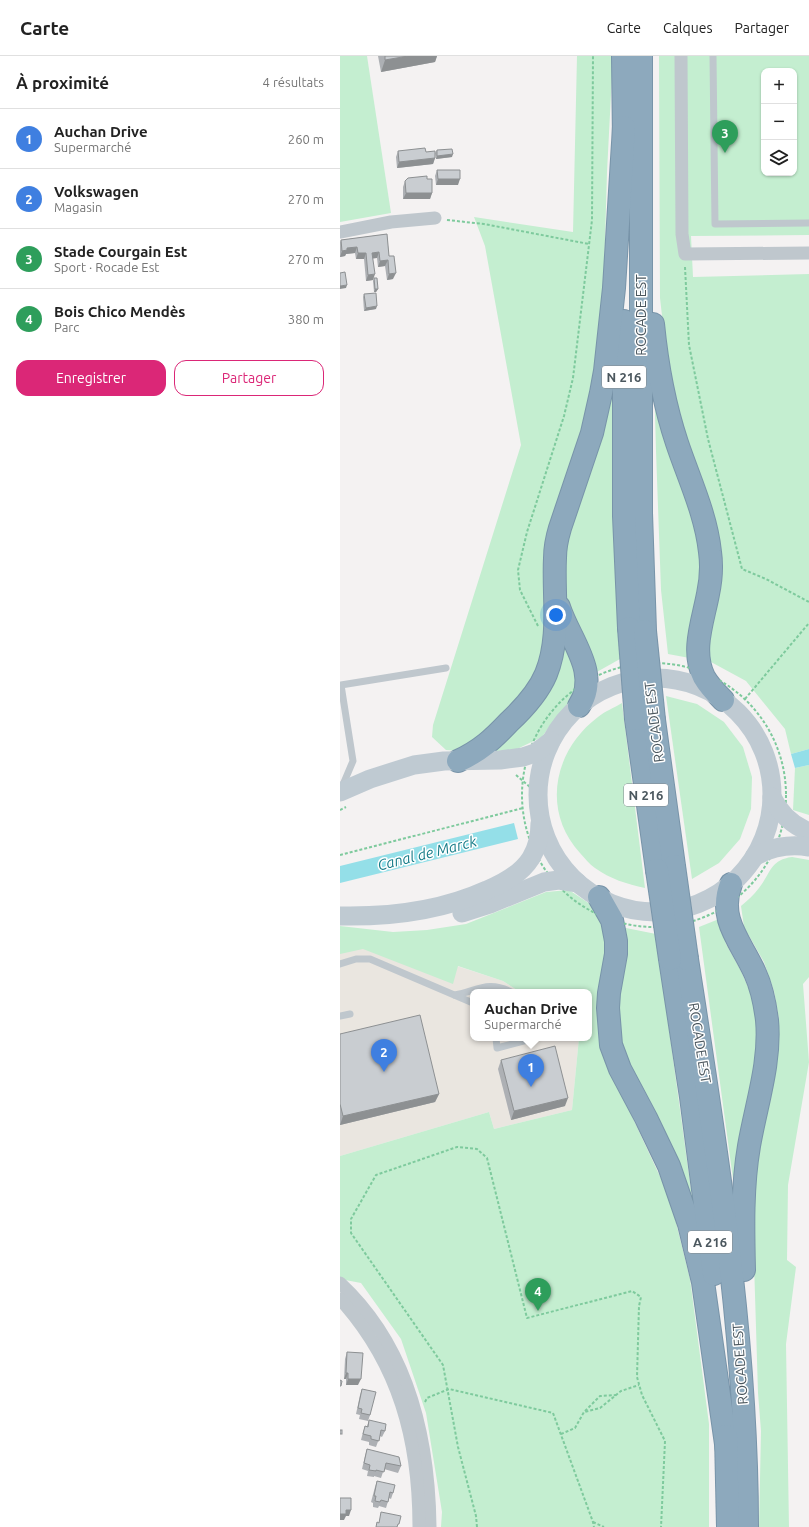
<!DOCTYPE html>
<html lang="fr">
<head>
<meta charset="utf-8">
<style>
  :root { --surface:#fff; --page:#f6f6f6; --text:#222; --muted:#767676; --line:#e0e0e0; --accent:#db2777 }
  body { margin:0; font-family:Ubuntu,sans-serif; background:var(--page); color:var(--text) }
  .controls { position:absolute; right:12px; top:12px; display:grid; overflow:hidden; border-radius:8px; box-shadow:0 1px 3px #0004 }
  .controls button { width:36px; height:36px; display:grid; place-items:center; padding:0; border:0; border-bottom:1px solid var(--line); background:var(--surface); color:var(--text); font:20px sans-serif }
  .you { position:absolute; left:216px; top:559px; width:14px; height:14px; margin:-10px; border:3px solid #fff; border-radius:50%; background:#1a73e8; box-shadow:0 0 0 6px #1a73e833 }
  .badge { display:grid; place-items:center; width:26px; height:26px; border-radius:50%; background:var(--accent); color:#fff; font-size:13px; font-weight:700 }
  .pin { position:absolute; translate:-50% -33px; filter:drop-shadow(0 1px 2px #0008) }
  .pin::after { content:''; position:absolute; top:21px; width:14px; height:12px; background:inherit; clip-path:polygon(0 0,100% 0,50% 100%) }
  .popup { position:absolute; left:130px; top:933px; width:122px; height:52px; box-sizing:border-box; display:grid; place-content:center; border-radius:8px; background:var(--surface); filter:drop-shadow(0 1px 3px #0005); font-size:13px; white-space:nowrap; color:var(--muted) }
  .popup b { font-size:15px; color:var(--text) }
  .popup::after { content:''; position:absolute; left:50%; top:100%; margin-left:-8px; border:8px solid transparent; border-top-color:var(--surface) }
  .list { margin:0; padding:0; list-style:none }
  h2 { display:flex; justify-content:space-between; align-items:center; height:52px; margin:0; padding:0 16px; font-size:17px }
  h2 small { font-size:13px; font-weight:400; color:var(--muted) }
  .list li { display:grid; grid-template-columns:26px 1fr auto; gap:12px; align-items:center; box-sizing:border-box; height:60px; padding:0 16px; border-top:1px solid var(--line) }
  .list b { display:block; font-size:15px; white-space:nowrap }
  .list p { margin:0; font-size:13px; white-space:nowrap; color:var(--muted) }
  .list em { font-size:13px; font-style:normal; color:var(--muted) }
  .actions { display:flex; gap:8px; padding:12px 16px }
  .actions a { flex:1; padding:9px 0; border:1px solid var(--accent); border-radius:12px; text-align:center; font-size:14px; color:var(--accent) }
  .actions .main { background:var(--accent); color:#fff }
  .icon { flex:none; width:22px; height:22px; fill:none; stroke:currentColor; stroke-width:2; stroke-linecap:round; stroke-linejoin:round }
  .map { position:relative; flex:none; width:469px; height:1471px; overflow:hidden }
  header { display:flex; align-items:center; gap:24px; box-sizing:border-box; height:56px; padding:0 20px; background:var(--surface); border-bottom:1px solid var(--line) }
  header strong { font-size:19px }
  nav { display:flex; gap:22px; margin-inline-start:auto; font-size:14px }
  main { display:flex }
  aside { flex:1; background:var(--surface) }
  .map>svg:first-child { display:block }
  .commercial { fill:#eae6e0 }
  .green { fill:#c4eed0; fill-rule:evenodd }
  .water { fill:#94dfe8 }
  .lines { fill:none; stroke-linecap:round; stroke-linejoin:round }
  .highway-casing { stroke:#7894a9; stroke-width:24 }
  .path { stroke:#7eca9d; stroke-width:2; stroke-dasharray:3 2; stroke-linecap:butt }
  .lane { stroke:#bfc7cd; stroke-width:7 }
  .street { stroke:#bfc7cd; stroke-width:13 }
  .secondary { stroke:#bfcad2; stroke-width:19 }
  .highway { stroke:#8da9bd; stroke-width:22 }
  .highway-bridge-casing { stroke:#7894a9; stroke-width:24; stroke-linecap:butt }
  .highway-bridge { stroke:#8da9bd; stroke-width:22 }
  .wall { fill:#adb0b4 }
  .shaded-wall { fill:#8d9092 }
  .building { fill:#c9cdd1; stroke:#8d9092 }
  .labels { text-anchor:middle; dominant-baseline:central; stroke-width:3; stroke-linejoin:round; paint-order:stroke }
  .shield { fill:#fff; stroke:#81898e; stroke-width:1 }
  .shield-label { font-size:13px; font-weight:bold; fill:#4b575e }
  .street-label { font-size:14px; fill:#4b575e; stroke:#fff }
  .water-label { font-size:15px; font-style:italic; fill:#157c88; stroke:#fff }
</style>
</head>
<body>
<header>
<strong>Carte</strong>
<nav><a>Carte</a><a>Calques</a><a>Partager</a></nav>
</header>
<main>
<aside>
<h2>À proximité<small>4 résultats</small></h2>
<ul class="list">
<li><span class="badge" style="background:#3f7fe0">1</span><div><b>Auchan Drive</b><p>Supermarché</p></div><em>260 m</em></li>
<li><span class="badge" style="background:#3f7fe0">2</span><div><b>Volkswagen</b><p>Magasin</p></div><em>270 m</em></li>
<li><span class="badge" style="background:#2e9e5b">3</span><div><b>Stade Courgain Est</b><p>Sport · Rocade Est</p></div><em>270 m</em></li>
<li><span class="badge" style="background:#2e9e5b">4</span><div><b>Bois Chico Mendès</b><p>Parc</p></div><em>380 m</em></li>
</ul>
<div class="actions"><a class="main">Enregistrer</a><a>Partager</a></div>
</aside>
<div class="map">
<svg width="469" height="1471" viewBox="0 0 469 1471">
  <rect width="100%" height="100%" fill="#f4f2f2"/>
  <!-- commercial -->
  <path class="commercial" d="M0,872l163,53 17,11h-47v46h106l-7,72 -78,19 -5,-17 -149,44z"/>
  <!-- green -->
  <g class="green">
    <path d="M0,0h27l24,157 -51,9z"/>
    <path d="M237,0h36l-6,116 -4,137 -7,67 -49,231 -3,45 -14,34 -35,39 -36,26 -13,-1 -14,-13 1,-12 88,-280 -36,-199 -11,-29 99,15z"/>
    <path d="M319,0h150v179l-118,1 2,41 116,-3v475l-18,5 -6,-25 -39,-48 -35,-19 -43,-8 -7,-64 -5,-139 -2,-73 13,-18 -7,-62zM424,15h30v102h-30z"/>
    <path d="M272,305l8,298 -25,14 -30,-61 -6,-64z"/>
    <path d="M219,575l20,34 -2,30 -28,32 -7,10 -25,12 -27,3z"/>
    <path d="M326,640l31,8 27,18 19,25 9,30 -1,32 -11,30 -21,24 -27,16z"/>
    <path d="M282,647l23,185c-18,-4 -35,-9 -50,-20 -6,-4 -10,-10 -15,-15 -39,-43 -26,-103 18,-136 7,-6 16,-9 24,-14z"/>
    <path d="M469,709v50l-16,-5 2,-42z"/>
    <path d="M452,801l17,3v117l-6,7 6,78 -21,123 -1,75 9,7 -10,77 3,183h-30l2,-96 -3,-38 -6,-196 4,-46 21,-102 2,-30 -5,-28 -10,-29 -20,-35 -3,-21c6,-5 13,-11 18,-18 12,-15 11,-28 33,-31z"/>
    <path d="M229,834l30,20 9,24 -7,74 1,44 68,146 20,81 19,145v103h-268l1,-15 -16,-99 -25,-74 -40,-56 -21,-4v-123l149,-44 5,17 78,-19 7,-72h10v-46h-69l-17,-11 -45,-15 -5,18 -90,-35 -23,5v-28l53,6 34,-2 39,-6 80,-32z"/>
    <path d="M379,863l7,25 15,27 10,23 7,32 2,26 -25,142 -36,-267z"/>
    <path d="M281,871l35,7 39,285 -80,-180z"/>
  </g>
  <!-- water -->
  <g class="water">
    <path d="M469,693v16l-14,3 -4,-14z"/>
    <path d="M174,767l4,16 -178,44v-17z"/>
  </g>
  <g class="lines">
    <!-- highway casing -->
    <g class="highway-casing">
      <g id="highway">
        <path d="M283,0l1,85"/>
        <path d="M301,0v457l4,118"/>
        <path d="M284,265v195l5,112"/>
        <path d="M313,268c4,41 11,80 24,119 12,36 29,71 33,109 2,14 1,28 -2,42 -5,27 -17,57 -4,83 5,9 12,16 19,23"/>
        <path d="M219,551c10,32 42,66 20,99"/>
        <path d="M296,663l21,151"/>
        <path d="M314,664l20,146"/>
        <path d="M118,705c22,-10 35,-22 51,-39 15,-14 29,-29 37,-48 15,-37 7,-77 9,-116 0,-10 2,-20 5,-30l32,-95 9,-40 4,-22 9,-83 10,-161"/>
        <path d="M391,828c-14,35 11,59 24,89 7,15 10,31 12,47 4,42 -11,85 -18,126 -7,41 -6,82 -5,124"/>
        <path d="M259,841l13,23 4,21v13l-7,39 -1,15 3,37 9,24 26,49 23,48 20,58 14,58 24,169"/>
        <path d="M330,903l21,138 23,177"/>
        <path d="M347,903c29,188 60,377 60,568"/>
        <path d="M386,1380l2,91"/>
      </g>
    </g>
    <!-- path -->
    <g class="path">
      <path d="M107,164l37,4 105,20"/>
      <path d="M345,211l4,78 19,94 34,130 24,10 43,23"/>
      <path d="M198,570l-18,-36 -2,-20 9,-38 37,-116 9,-38 19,-158 1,-164"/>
      <circle cx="314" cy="739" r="132"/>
      <path d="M405,643l64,-76"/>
      <path d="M176,719l22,19"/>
      <path d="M0,754l6,-3"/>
      <path d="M0,799l183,-47"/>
      <path d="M85,1346l2,-4 22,-9 104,24 40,109 1,5"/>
      <path d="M245,1355l15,-15 16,-1"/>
      <path d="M221,1378l14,-6 9,-16 16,-4 21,-17 18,-6"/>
      <path d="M253,1466l11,5"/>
      <path d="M137,1471l-1,-11 -18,-69 -15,-82 -92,-132v-14l25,-44 81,-28 20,2 10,9 40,160 105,-27 9,6 -2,9 -2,71 5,18 23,46 -4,86"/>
    </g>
    <!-- lane -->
    <g class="lane">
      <path d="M373,0l2,168 94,-1"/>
      <path d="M2,731l11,-26 -12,-76 105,-17"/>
      <path d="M0,908l16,-5h14l103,44"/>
      <path d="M115,939c22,-4 33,-15 56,-3"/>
      <path d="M0,960l10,-2"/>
      <path d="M156,982l1,10 38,-10"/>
    </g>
    <!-- street -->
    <g class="street">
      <path d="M341,0l1,178 3,20 124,-1"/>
      <path d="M0,176l51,-10 44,-4"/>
      <path d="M0,1227c68,63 89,154 90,244"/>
      <path d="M0,1243c59,65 79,141 79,228"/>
    </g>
    <!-- secondary -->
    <g class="secondary">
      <circle cx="315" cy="739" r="117"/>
      <path d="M0,736l30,-13 44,-14 30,-4 56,-1 23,-3 12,-4 16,-12"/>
      <path d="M432,741c8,17 20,28 37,35"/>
      <path d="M414,801c17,-10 36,-13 55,-10"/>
      <path d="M122,857l28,-9 54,-22 15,-2 19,3"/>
      <path d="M0,860c50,1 101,-5 147,-26 17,-7 34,-16 44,-32 6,-10 9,-23 9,-35"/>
    </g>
    <!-- highway -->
    <use href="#highway" class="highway"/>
    <!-- highway-bridge casing -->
    <g class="highway-bridge-casing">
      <g id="highway-bridge">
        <path d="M289,572l7,91"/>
        <path d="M305,575l9,89"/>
        <path d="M334,810l13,93"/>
        <path d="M317,814l13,89"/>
      </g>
    </g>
    <!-- highway-bridge -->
    <use href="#highway-bridge" class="highway-bridge"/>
  </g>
  <!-- wall -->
  <g class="wall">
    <path d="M38,0h59l-2,6 -54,10z"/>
    <path d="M97,94l15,7 -16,2 -1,-6z"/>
    <path d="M58,95l28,1 9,6 -2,6 -36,4 -1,-11z"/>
    <path d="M97,114l21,15h-22l-1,-9z"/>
    <path d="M87,123l5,14 -2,6h-27v-12l2,-6z"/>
    <path d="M47,178l2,22 4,23 -6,1 -2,-14 -7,1 -1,-9h-4v22l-7,1 -2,-22h-8l-1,-6 -9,1 -1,2 -5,1v-15l1,-2z"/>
    <path d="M34,222l4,11 -2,3h-2l-1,-11z"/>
    <path d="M24,238l12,15 -12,2 -1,-14z"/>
    <path d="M0,978l99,60 -4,8 -95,23z"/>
    <path d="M161,1004l64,46 -54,14 -13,-51z"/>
    <path d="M7,1296l11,33h-12v-6h-2l1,-20z"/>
    <path d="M22,1333l8,26 -2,6 -9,-2 1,-4 -4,-1 4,-19z"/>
    <path d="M29,1364l16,11 -3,6 -2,-1 -4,11 -7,-2v-3l-8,-2 2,-8 2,-6h2z"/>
    <path d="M27,1393l34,17 -3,7 -14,-4 -3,9 -7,-2v1l-7,-1 1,-5 -6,-2 3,-13z"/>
    <path d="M37,1425l16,12 -2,6 -2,-1 -3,10 -7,-2 -1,2 -5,-1v-4l-2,-1 4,-15z"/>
  </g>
  <!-- shaded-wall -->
  <g class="shaded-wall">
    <path d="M68,0h29l-2,6 -54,10 4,-12z"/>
    <path d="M113,98l-1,3 -16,2 1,-3z"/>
    <path d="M95,102l-2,6 -36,4 2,-6z"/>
    <path d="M98,123h22l-2,6h-22z"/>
    <path d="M66,137h26l-2,6h-27z"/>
    <path d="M17,191l-2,6 -9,1 -1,2 -5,1 2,-6 5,-3z"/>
    <path d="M39,196l-2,6 -7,1 2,-6z"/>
    <path d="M18,197h8l-2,6h-8z"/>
    <path d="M48,204l-3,6 -7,1 2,-6z"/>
    <path d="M56,217l-3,6 -6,1 2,-6z"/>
    <path d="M35,218l-2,6 -7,1 2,-6z"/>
    <path d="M7,229l-1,3 -6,1v-3z"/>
    <path d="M35,233h3l-2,3h-2z"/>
    <path d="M37,250l-1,3 -12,2 2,-3z"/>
    <path d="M99,1038l-4,8 -95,23 3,-9z"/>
    <path d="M228,1042l-3,8 -54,14 3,-9z"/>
    <path d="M6,1317h2l-2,6h-2z"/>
    <path d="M8,1323h13l-3,6h-12z"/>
    <path d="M6,1454h5l-2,6h-3l-2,4h-4v-6z"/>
  </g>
  <!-- building -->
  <g class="building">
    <path d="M45,0h23l-23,4z"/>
    <path d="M85,92l1,4 9,-1v7l-36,4 -1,-11z"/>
    <path d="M112,93l1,5 -16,2v-6z"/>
    <path d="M97,114h23v9h-22z"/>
    <path d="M87,120v3h5v14h-26l-1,-12 3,-3z"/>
    <path d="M47,178l2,22h5l2,17 -7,1 -1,-14 -8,1 -1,-9 -7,1 3,21 -7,1 -2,-22h-8l-1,-6 -10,1v2l-5,1 -1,-11z"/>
    <path d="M5,216l2,13 -7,1v-13z"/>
    <path d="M34,222h3l1,11h-3z"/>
    <path d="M36,237l1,13 -11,2 -2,-14z"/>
    <path d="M80,959l19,79 -96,22 -3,-12v-70z"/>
    <path d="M215,990l13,52 -54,13 -13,-51z"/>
    <path d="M7,1296l16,1 -2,26h-13v-6h-2z"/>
    <path d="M0,1324l2,1 -1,5h-1z"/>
    <path d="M22,1333l14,3 -6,23 -9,-2 1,-4 -4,-1z"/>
    <path d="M29,1364l17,4 -1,7 -4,-1 -2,11 -8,-2v-3l-8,-2 2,-8 3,1z"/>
    <rect x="0" y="1374" width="2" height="4"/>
    <path d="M27,1393l32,8 2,9 -15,-3 -2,9 -8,-2v1l-7,-1 1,-5 -6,-2z"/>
    <path d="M37,1425l18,4 -2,8 -3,-1 -2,10 -7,-2 -1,2 -5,-1 1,-5h-2z"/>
    <path d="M0,1442h11v12h-5v4h-6z"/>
    <path d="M41,1456l20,4 -2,8h-1l-1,3h-21l1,-5 2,1z"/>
  </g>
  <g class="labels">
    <!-- shield labels -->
    <g class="shield">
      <rect x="262" y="310" width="44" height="22" rx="3"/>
      <rect x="284" y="728" width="44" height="22" rx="3"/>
      <rect x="348" y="1175" width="44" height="22" rx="3"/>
    </g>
    <g class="shield-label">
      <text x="284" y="321">N 216</text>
      <text x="306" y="739">N 216</text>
      <text x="370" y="1186">A 216</text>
    </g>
    <!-- street labels -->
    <g class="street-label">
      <text transform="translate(301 259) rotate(-90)">ROCADE EST</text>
      <text transform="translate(314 666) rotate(-97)">ROCADE EST</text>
      <text transform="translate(360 987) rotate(81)">ROCADE EST</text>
      <text transform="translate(400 1308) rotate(-94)">ROCADE EST</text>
    </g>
    <!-- water labels -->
    <g class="water-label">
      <text transform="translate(87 797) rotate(-14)">Canal de Marck</text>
    </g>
  </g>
</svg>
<div class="controls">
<button>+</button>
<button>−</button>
<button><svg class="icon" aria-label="layers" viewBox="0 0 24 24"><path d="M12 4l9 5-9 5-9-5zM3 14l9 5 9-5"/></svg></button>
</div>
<div class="you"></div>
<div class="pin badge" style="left:191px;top:1031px;background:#3f7fe0">1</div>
<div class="popup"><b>Auchan Drive</b>Supermarché</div>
<div class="pin badge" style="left:44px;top:1016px;background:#3f7fe0">2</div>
<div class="pin badge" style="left:385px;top:97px;background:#2e9e5b">3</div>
<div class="pin badge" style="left:198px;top:1255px;background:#2e9e5b">4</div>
</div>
</main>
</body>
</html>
